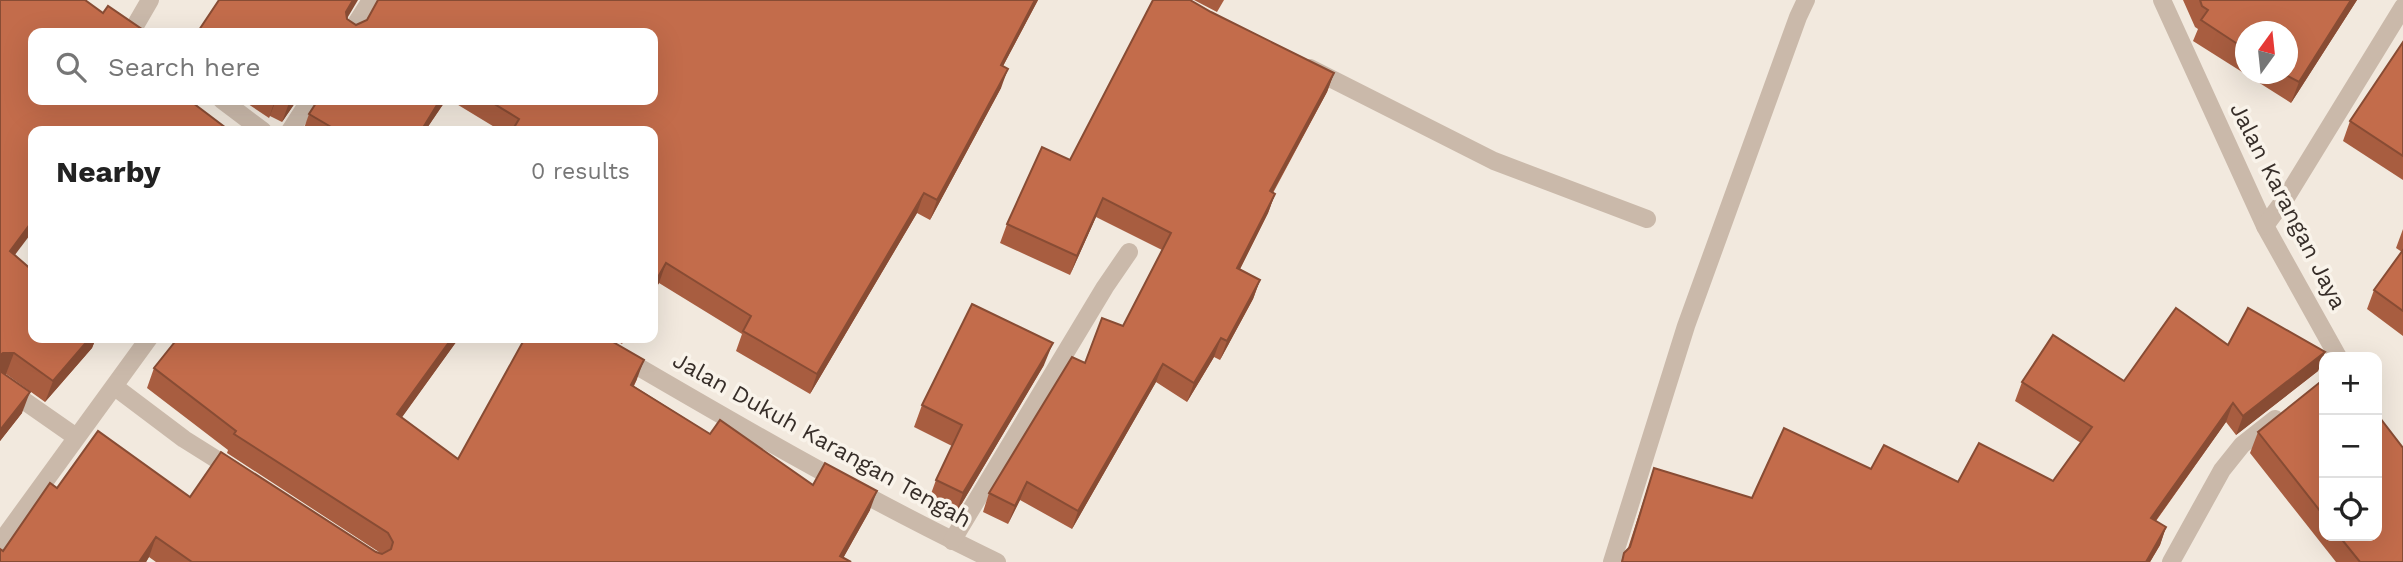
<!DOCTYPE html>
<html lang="en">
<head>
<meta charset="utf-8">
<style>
  :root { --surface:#fff; --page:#f6f6f6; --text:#222; --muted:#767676; --line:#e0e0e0 }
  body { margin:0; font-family:"Work Sans",sans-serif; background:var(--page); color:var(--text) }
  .controls { position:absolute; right:21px; bottom:21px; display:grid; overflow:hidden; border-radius:14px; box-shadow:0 7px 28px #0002 }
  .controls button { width:63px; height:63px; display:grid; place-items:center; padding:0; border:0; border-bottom:2px solid var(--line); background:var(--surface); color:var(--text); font:35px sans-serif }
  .compass { position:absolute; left:2235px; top:21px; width:63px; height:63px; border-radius:50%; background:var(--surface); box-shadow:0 7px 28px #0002; rotate:15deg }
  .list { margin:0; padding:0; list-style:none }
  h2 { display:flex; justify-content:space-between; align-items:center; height:91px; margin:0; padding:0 28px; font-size:30px }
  h2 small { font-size:23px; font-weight:400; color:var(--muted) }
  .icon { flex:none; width:38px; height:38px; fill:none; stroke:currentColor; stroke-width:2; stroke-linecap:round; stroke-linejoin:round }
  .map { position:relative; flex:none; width:2403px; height:562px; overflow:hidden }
  .search { position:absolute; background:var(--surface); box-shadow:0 7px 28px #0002; left:28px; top:28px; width:630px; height:77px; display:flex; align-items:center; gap:18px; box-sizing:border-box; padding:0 24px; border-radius:14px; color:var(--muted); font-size:26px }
  .panel { position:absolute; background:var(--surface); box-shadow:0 7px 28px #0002; left:28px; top:126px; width:630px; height:217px; border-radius:14px }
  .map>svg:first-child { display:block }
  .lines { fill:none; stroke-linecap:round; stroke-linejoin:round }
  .minor { stroke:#cab9aa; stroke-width:18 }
  .wall { fill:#a85d40; fill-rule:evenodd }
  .shaded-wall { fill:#884c34 }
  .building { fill:#c36c4b; stroke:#884c34; stroke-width:2 }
  .labels { text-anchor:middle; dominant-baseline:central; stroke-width:7; stroke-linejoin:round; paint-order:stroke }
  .street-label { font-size:23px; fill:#372e29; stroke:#f9f3ea }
</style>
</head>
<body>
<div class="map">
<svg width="2403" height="562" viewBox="0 0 2403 562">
  <rect width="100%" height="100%" fill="#f2e9de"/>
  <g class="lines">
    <!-- minor -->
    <g class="minor">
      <path d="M2162,0l103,226 73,131"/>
      <path d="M132,31l18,-31"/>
      <path d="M350,33l21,-33"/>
      <path d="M1310,68l184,93 153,58"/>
      <path d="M222,100l41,31"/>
      <path d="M290,131l20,-31"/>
      <path d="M2265,226l22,-30 116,-189"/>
      <path d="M589,338c133,78 268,157 408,224"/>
      <path d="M0,384l76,53"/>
      <path d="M115,387l69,52 51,32"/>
      <path d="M952,541l153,-254 24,-35"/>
      <path d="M0,543l149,-205"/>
      <path d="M1612,562l74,-236 112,-309 8,-17"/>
      <path d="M2171,562l51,-92 20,-25 33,-26"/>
    </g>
  </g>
  <!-- wall -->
  <g class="wall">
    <path d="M0,0l33,131 -18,124 18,83h63l-4,10 -47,54 -39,-28h-2l18,39 -22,28z"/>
    <path d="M378,0h660l-35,66 -2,22 -71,132 -13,-7 -107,181 -74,-43 6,-17 -83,-51 -6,10v-162h-152l-51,-31h203l-456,-67 150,-15v1l9,6 11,-5z"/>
    <path d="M1194,0h30l-7,12z"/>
    <path d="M2183,0h174l-66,103 -98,-62 5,-12 -3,-2zM2245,32l42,42h-42z"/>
    <path d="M1211,12l123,61 -7,19 -54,101 2,1 -7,19 -28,56 20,11 -7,19 -33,61 -6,-3 -27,45 -31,-20 -84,147 -52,-29 -12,24 -25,-12 6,-19 96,-130 38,-37 39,-76 -66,-33 -26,58 -70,-32 7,-19 63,-64z"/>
    <path d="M2403,42v138l-60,-39 7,-20z"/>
    <path d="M242,100h55l-15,22 -12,-6 -1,2z"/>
    <path d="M446,100l-21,31h-122l6,-17z"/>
    <path d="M2403,229v107l-36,-27 7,-19 28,-38 -6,-4z"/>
    <path d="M178,338h281l-58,80 57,41 179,-80 -3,7 76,48 103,51 57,25 -27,48 8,4h-695l-7,-5 -3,5h-146l3,-11 54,-63 133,9 192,57 -155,-101 1,-3 -81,-62 7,-20z"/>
    <path d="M611,338h15l-4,6z"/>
    <path d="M2228,345l97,7 -7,19 -82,64 -10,-13 -70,99 10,6 -6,18 -10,17h-529l3,-9 4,-5 26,-80 98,30 119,-29 87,13 95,-1 28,-38 -66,-42 7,-19 102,-1z"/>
    <path d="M1044,365l-89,150 -27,-13 8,-22 16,-34 -38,-19 8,-22z"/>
    <path d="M2324,379v157h53l26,26h-67l-86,-109 8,-21z"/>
  </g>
  <!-- shaded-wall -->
  <g class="shaded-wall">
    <path d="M353,0h5l-19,32 7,-20z"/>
    <path d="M1035,0h3l-45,85 8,-20z"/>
    <path d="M2351,0h6l-66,103 8,-21z"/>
    <path d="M1008,69l-7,19 -71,132 7,-20z"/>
    <path d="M1334,73l-7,19 -64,118 7,-19z"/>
    <path d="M275,100h1l-7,18z"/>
    <path d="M291,100h6l-15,22 7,-19z"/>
    <path d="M440,100h6l-21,31h-4z"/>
    <path d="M924,193l-7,20 -107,181 7,-20z"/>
    <path d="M1275,194l-7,19 -37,74 6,-19z"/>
    <path d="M1103,198l-7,19 -26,58 7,-19z"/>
    <path d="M33,220v11l-31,41 8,-21z"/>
    <path d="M666,263l-7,20 -6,10v-7z"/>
    <path d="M1260,280l-7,19 -33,61 7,-19z"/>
    <path d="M90,338h6l-4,10 -47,54 8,-21z"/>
    <path d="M452,338h7l-69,96 7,-20z"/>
    <path d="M1221,338l-7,19 -27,45 7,-19z"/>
    <path d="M1053,343l-9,22 -89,150 8,-22z"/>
    <path d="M2325,352l-7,19 -82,64 7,-19z"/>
    <path d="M3,353h11l-8,21h-6v-19z"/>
    <path d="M644,360l-7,19 -13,25 7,-19z"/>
    <path d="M1163,364l-7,18 -84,147 6,-18z"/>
    <path d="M30,392l-8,21 -22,28v-11z"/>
    <path d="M2233,403l-7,19 -82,115 7,-19z"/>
    <path d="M1027,482l-7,18 -12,24 7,-18z"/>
    <path d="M877,491l-7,19 -29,52 -1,-6z"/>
    <path d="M2166,527l-6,18 -10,17h-4z"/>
    <path d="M156,537l-7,20 -3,5h-7z"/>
  </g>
  <!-- building -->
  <g class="building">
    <path d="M0,0h85l18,13 5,-7 38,26 -1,1h-112v67h156l41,31h-197v89l-23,31 23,20v67h57l-37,43 -39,-28h-11l-3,2z"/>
    <path d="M219,0h134l-7,12 1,7 9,6 11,-5 11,-20h657l-34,65 7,4 -71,131 -13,-7 -107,181 -74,-43 8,-15 -85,-53 -13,23v-155h-141l7,-12 -31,-19h165v-67h-456z"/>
    <path d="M1153,0h37l21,12 123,61 -64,118 5,3 -38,74 23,12 -33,61 -6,-3 -27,45 -31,-19 -85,147 -51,-29 -12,24 -26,-13 83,-136 13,6 17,-45 21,8 48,-93 -68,-35 -26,58 -70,-32 35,-77 28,13z"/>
    <path d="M2200,0h151l-52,82 -15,-8h3v-42h-42v17l-44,-29 7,-10 -6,-4z"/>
    <path d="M2403,42v114l-53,-35z"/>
    <path d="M318,100h122l-19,31h-83l-29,-17z"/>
    <path d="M2403,250v61l-29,-21z"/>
    <path d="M972,304l81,39 -90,150 -27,-13 26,-55 -40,-20z"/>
    <path d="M2176,308l52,37 20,-37 77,44 -82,64 -10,-13 -82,115 15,9 -20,35h-524l2,-9 6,-6 24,-79 98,30 32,-70 87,41 13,-24 74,37 21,-39 74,38 39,-54 -70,-45 31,-47 71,46z"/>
    <path d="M178,338h274l-55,76 61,45 67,-121h81l38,22 -13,25 79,49 10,-14 93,65 12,-22 52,28 -37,65 11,6h-659l-36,-25 -17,25h-139v-13l3,2 47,-68 7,5 41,-57 92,66 31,-45 155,100 6,2 9,-5 2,-7 -5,-9 -154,-99 2,-3 -82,-63z"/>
    <path d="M0,371l30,21 -30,38z"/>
    <path d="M2324,379v137l-66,-84z"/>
    <path d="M2377,414l26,34v114h-43l-21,-26h38z"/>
  </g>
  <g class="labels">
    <!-- street labels -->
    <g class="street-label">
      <text transform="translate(2288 206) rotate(63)">Jalan Karangan Jaya</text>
      <text transform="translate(822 440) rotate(29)">Jalan Dukuh Karangan Tengah</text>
    </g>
  </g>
</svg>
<div class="controls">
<button>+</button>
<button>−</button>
<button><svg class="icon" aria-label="locate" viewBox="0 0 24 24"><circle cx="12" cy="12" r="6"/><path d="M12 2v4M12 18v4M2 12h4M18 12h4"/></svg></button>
</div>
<svg class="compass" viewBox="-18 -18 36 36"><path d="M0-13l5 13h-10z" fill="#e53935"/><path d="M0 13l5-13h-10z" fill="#767676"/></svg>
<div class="search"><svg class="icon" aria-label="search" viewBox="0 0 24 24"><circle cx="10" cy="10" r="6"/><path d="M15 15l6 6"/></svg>Search here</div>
<section class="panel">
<h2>Nearby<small>0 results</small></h2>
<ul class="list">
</ul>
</section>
</div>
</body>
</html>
